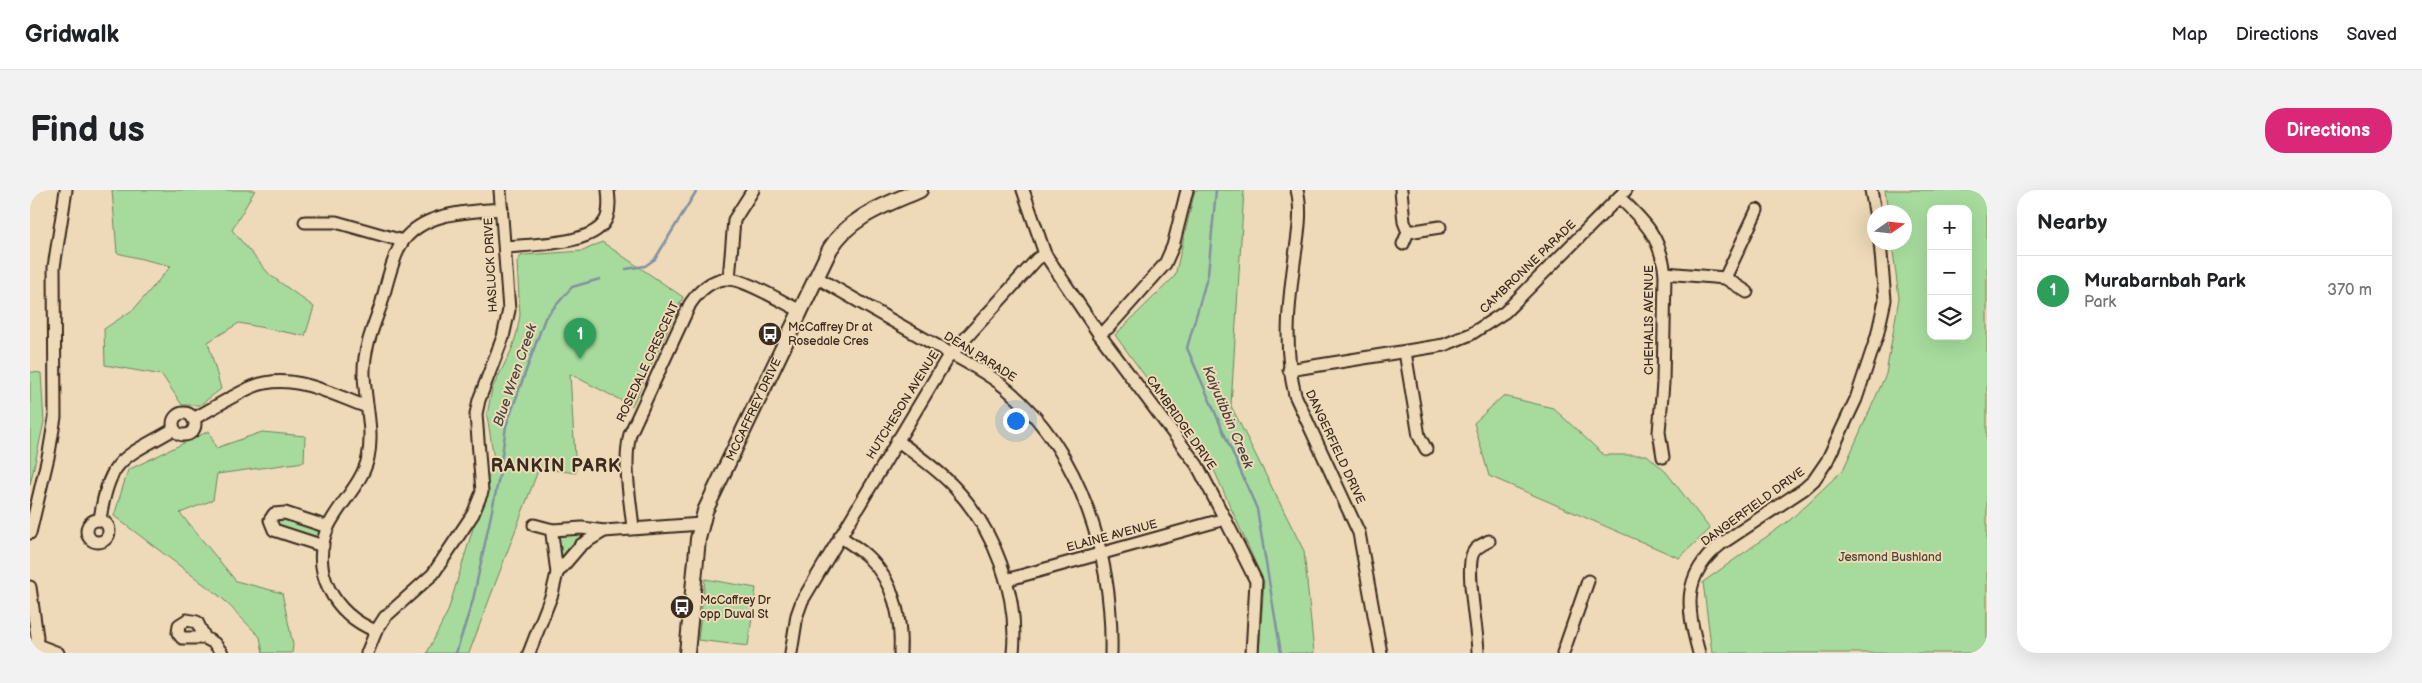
<!DOCTYPE html>
<html lang="en">
<head>
<meta charset="utf-8">
<style>
  :root { --surface:#fff; --page:#f2f2f2; --text:#202124; --muted:#757577; --line:#e0e0e0; --accent:#db2777 }
  body { margin:0; font-family:"Balsamiq Sans",sans-serif; background:var(--page); color:var(--text) }
  .controls { position:absolute; right:15px; top:15px; display:grid; overflow:hidden; border-radius:10px; box-shadow:0 5px 20px #0002 }
  .controls button { width:45px; height:45px; display:grid; place-items:center; padding:0; border:0; border-bottom:1px solid var(--line); background:var(--surface); color:var(--text); font:25px sans-serif }
  .compass { position:absolute; left:1837px; top:15px; width:45px; height:45px; border-radius:50%; background:var(--surface); box-shadow:0 5px 20px #0002; rotate:76deg }
  .you { position:absolute; left:985px; top:230px; width:18px; height:18px; margin:-12px; border:4px solid #fff; border-radius:50%; background:#1a73e8; box-shadow:0 0 0 8px #1a73e833 }
  .badge { display:grid; place-items:center; width:32px; height:32px; border-radius:50%; background:var(--accent); color:#fff; font-size:16px; font-weight:700 }
  .pin { position:absolute; translate:-50% -41px; filter:drop-shadow(0 1px 2px #0008) }
  .pin::after { content:''; position:absolute; top:26px; width:18px; height:15px; background:inherit; clip-path:polygon(0 0,100% 0,50% 100%) }
  .list { margin:0; padding:0; list-style:none }
  h2 { display:flex; justify-content:space-between; align-items:center; height:65px; margin:0; padding:0 20px; font-size:21px }
  h2 small { font-size:16px; font-weight:400; color:var(--muted) }
  .list li { display:grid; grid-template-columns:32px 1fr auto; gap:15px; align-items:center; box-sizing:border-box; height:70px; padding:0 20px; border-top:1px solid var(--line) }
  .list b { display:block; font-size:19px; white-space:nowrap }
  .list p { margin:0; font-size:16px; white-space:nowrap; color:var(--muted) }
  .list em { font-size:16px; font-style:normal; color:var(--muted) }
  .icon { flex:none; width:28px; height:28px; fill:none; stroke:currentColor; stroke-width:2; stroke-linecap:round; stroke-linejoin:round }
  .map { position:relative; flex:none; width:1957px; height:463px; overflow:hidden; border-radius:20px }
  header { display:flex; align-items:center; gap:30px; box-sizing:border-box; height:70px; padding:0 25px; background:var(--surface); border-bottom:1px solid var(--line) }
  header strong { font-size:24px }
  nav { display:flex; gap:28px; margin-inline-start:auto; font-size:18px }
  .intro { display:flex; align-items:center; justify-content:space-between; box-sizing:border-box; height:120px; padding:0 30px }
  h1 { margin:0; font-size:35px }
  .button { padding:12px 22px; border-radius:20px; background:var(--accent); color:#fff; font-size:18px; font-weight:700 }
  main { display:flex; gap:30px; padding:0 30px }
  aside { flex:1; background:var(--surface); border-radius:20px; box-shadow:0 5px 20px #0002 }
  .map>svg:first-child { display:block }
  .green { fill:#a6db9d; stroke:#70825e; fill-rule:evenodd }
  .lines { fill:none; stroke-linecap:round; stroke-linejoin:round }
  .stream { stroke:#8191a1; stroke-width:2.5 }
  .minor-casing { stroke:#3b2a1e; stroke-width:15 }
  .major-casing { stroke:#3b2a1e; stroke-width:18 }
  .minor { stroke:#eedab8; stroke-width:11 }
  .major { stroke:#eedab8; stroke-width:14 }
  .labels { text-anchor:middle; dominant-baseline:central; stroke-width:4; stroke-linejoin:round; paint-order:stroke }
  .street-label { font-size:12px; fill:#3b2a1e; stroke:#eedab8 }
  .poi-label { font-size:12px; fill:#3b2a1e; stroke:#eedab8; text-anchor:start }
  .park-label { font-size:12px; fill:#4b4531; stroke:#eedab8 }
  .water-label { font-size:14px; font-style:italic; fill:#4c443f; stroke:#eedab8 }
  .district-label { font-size:18px; font-weight:bold; letter-spacing:1px; fill:#3b2a1e; stroke:#eedab8 }
</style>
</head>
<body>
<header>
<strong>Gridwalk</strong>
<nav><a>Map</a><a>Directions</a><a>Saved</a></nav>
</header>
<div class="intro"><h1>Find us</h1><a class="button">Directions</a></div>
<main>
<div class="map">
<svg width="1957" height="463" viewBox="0 0 1957 463">
  <rect width="100%" height="100%" fill="#eedab8"/>
  <filter id="ink" filterUnits="userSpaceOnUse"><feTurbulence type="fractalNoise" baseFrequency=".02" numOctaves="2"/><feDisplacementMap in="SourceGraphic" scale="10" xChannelSelector="R" yChannelSelector="G"/><feConvolveMatrix kernelMatrix="1 2 1 2 8 2 1 2 1" color-interpolation-filters="sRGB"/></filter>
  <g filter="url(#ink)">
    <!-- green -->
    <g class="green">
      <path d="M82,0h143l-23,40 38,45 44,32 -9,29 -66,-13 -31,19 13,47 -21,16h-18l-20,-30 -57,-10 -1,-36 30,-20 37,-43 -54,-13z"/>
      <path d="M1165,0h49l-13,216 73,145 10,102h-55l5,-71 -50,-112 -99,-135 60,-59z"/>
      <path d="M1855,0h102v463h-275l-9,-71 87,-62 53,-50 43,-96 13,-76 -7,-55 12,-1v-30h-16zM1901,19h37v127h-37z"/>
      <path d="M572,52l81,55 -51,109 -62,-32 6,99 -37,-5 -70,185h-42l21,-42 46,-152 -7,-44 5,-26 20,-40 5,-17 3,-17 -3,-53 4,-6 4,-1 58,-4z"/>
      <path d="M0,182l11,1 3,49 -14,63z"/>
      <path d="M1473,206l50,12 51,47h43l19,17 44,57 -31,29 -190,-82 -15,-53z"/>
      <path d="M179,241l7,17 46,-16 43,4 -1,26 -87,12 -4,26 -33,13 56,68 46,12 11,52 -1,8h-29l-3,-16 -38,-39 -108,-82 14,-46z"/>
      <path d="M253,328l35,11 4,5 -4,5 -40,-13 -1,-5z"/>
      <path d="M549,343l1,4 -20,21 -4,-18 2,-6z"/>
      <path d="M675,389l51,9 -8,58 -50,-6z"/>
    </g>
    <g class="lines">
      <!-- stream -->
      <g class="stream">
        <path d="M1186,0l-8,84 -21,74 70,161 24,144"/>
        <path d="M596,79l19,-3 10,-7 42,-69"/>
        <path d="M426,463l17,-53 26,-123 7,-51 39,-108 27,-31 28,-8"/>
      </g>
      <!-- minor casing -->
      <g class="minor-casing">
        <g id="minor">
          <path d="M1267,0c6,23 0,50 -3,73 -6,45 -10,87 1,132l64,138 22,120"/>
          <path d="M1371,0l3,32 4,10 -5,12"/>
          <path d="M1841,0l4,22"/>
          <path d="M1589,7c26,25 41,39 46,76l-2,110 -4,49 4,25"/>
          <path d="M275,32h31l67,19"/>
          <path d="M1378,42l32,-5"/>
          <path d="M475,57c26,-3 92,-1 102,-30 3,-9 2,-18 1,-27"/>
          <path d="M1015,64l54,80 98,131 28,54 31,62 -4,72"/>
          <path d="M1635,83l60,5 22,14"/>
          <path d="M786,87c42,24 83,48 125,71 22,13 48,25 67,42 74,63 105,169 103,263"/>
          <path d="M1695,88l32,-68"/>
          <path d="M699,89l5,-59 19,-30"/>
          <path d="M1069,144l9,-6 57,-64 8,-18 14,-56"/>
          <path d="M1375,162l14,84 7,13"/>
          <path d="M1259,180l155,-25 27,-11 34,-22 121,-122"/>
          <circle cx="154" cy="234" r="11"/>
          <path d="M163,229c19,-10 39,-23 59,-32 39,-16 79,7 115,20"/>
          <path d="M867,250c19,15 41,29 57,47 40,42 65,107 59,166"/>
          <path d="M70,329c10,-63 23,-60 74,-90"/>
          <circle cx="68" cy="341" r="11"/>
          <path d="M504,335l19,5"/>
          <path d="M603,338c-3,-30 -10,-64 -3,-94l60,-130c8,-12 22,-26 38,-25 17,0 56,24 73,32"/>
          <path d="M0,343l19,-80 6,-36 -1,-150 12,-77"/>
          <path d="M810,346c9,7 20,13 28,21 26,25 34,61 32,96"/>
          <path d="M293,356l-49,-16 -4,-10 4,-6 11,-1 43,14"/>
          <path d="M527,383l24,-28 23,-14"/>
          <path d="M976,390l219,-61"/>
          <path d="M0,397l7,50 -2,16"/>
          <path d="M346,441c-42,-17 -67,-60 -48,-104 11,-23 34,-43 40,-69 6,-27 -3,-56 -4,-83 -1,-24 9,-48 17,-70 5,-18 12,-50 22,-64 23,-30 66,-29 99,-32"/>
          <path d="M175,448h-23l-4,-5 1,-8 8,-5 10,2 8,16 9,5 8,10"/>
          <path d="M7,455l21,8"/>
          <path d="M337,463l9,-22 9,-14 48,-43 40,-60 9,-22 -6,-78 3,-14 24,-63 6,-27 -9,-120"/>
          <path d="M499,463l23,-59 5,-21 -5,-39 1,-4 29,-2 22,3 97,-7"/>
          <path d="M761,463l6,-38 5,-14 144,-241 91,-101 8,-5 -22,-64"/>
          <path d="M1448,463c0,-21 -13,-84 -5,-100 3,-6 10,-9 16,-12"/>
          <path d="M1533,463l25,-72"/>
          <path d="M1669,463c-12,-44 -18,-77 22,-109l83,-55 10,-9 13,-19 29,-62 21,-63 8,-36 -5,-58"/>
        </g>
      </g>
      <!-- major casing -->
      <g class="major-casing">
        <g id="major">
          <path id="s1" d="M657,463l11,-114 7,-28 125,-262c20,-33 56,-44 90,-59"/>
        </g>
      </g>
      <!-- minor -->
      <use href="#minor" class="minor"/>
      <!-- major -->
      <use href="#major" class="major"/>
    </g>
  </g>
  <!-- icons -->
  <defs>
    <g id="bus-disc" transform="scale(1.25)"><circle r="9.5" fill="#3b2a1e" stroke="#eedab8"/><path d="M-5-6H5V4H4V6H2V4H-2V6H-4V4H-5ZM-3.5-4V0h7V-4ZM-3.5 1.2v1.5H-2V1.2ZM2 1.2v1.5H3.5V1.2Z" fill="#fff"/></g>
  </defs>
  <g fill-rule="evenodd">
    <use href="#bus-disc" x="740" y="144"/>
    <use href="#bus-disc" x="652" y="417"/>
  </g>
  <g class="labels">
    <!-- street labels -->
    <g class="street-label">
      <text transform="translate(461 75) rotate(-93)">HASLUCK DRIVE</text>
      <text transform="translate(1498 77) rotate(-44)">CAMBRONNE PARADE</text>
      <text transform="translate(1619 130) rotate(-90)">CHEHALIS AVENUE</text>
      <text transform="translate(950 167) rotate(32)">DEAN PARADE</text>
      <text transform="translate(618 172) rotate(-65)">ROSEDALE CRESCENT</text>
      <text transform="translate(873 215) rotate(-58)">HUTCHESON AVENUE</text>
      <text stroke="none"><textPath href="#s1" startOffset="256">MCCAFFREY DRIVE</textPath></text>
      <text transform="translate(1151 233) rotate(55)">CAMBRIDGE DRIVE</text>
      <text transform="translate(1305 257) rotate(65)">DANGERFIELD DRIVE</text>
      <text transform="translate(1723 317) rotate(-36)">DANGERFIELD DRIVE</text>
      <text transform="translate(1082 346) rotate(-15)">ELAINE AVENUE</text>
    </g>
    <!-- poi labels -->
    <g class="poi-label">
      <text x="758" y="137">McCaffrey Dr at<tspan x="758" dy="14">Rosedale Cres</tspan></text>
      <text x="670" y="410">McCaffrey Dr<tspan x="670" dy="14">opp Duval St</tspan></text>
    </g>
    <!-- park labels -->
    <g class="park-label">
      <text x="1860" y="367">Jesmond Bushland</text>
    </g>
    <!-- water labels -->
    <g class="water-label">
      <text transform="translate(485 185) rotate(-71)">Blue Wren Creek</text>
      <text transform="translate(1198 227) rotate(67)">Kaiyutibbin Creek</text>
    </g>
    <!-- district labels -->
    <g class="district-label">
      <text x="526" y="276">RANKIN PARK</text>
    </g>
  </g>
</svg>
<div class="controls">
<button>+</button>
<button>−</button>
<button><svg class="icon" aria-label="layers" viewBox="0 0 24 24"><path d="M12 4l9 5-9 5-9-5zM3 14l9 5 9-5"/></svg></button>
</div>
<svg class="compass" viewBox="-18 -18 36 36"><path d="M0-13l5 13h-10z" fill="#e53935"/><path d="M0 13l5-13h-10z" fill="#757577"/></svg>
<div class="you"></div>
<div class="pin badge" style="left:550px;top:169px;background:#2e9e5b">1</div>
</div>
<aside>
<h2>Nearby<small></small></h2>
<ul class="list">
<li><span class="badge" style="background:#2e9e5b">1</span><div><b>Murabarnbah Park</b><p>Park</p></div><em>370 m</em></li>
</ul>
</aside>
</main>
</body>
</html>
